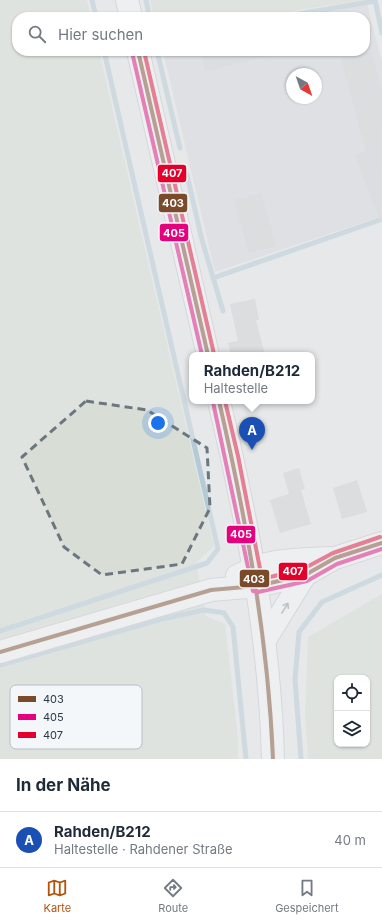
<!DOCTYPE html>
<html lang="de">
<head>
<meta charset="utf-8">
<style>
  :root { --surface:#fff; --page:#f2f2f3; --text:#1f2937; --muted:#747a83; --line:#e0e1e3; --accent:#b45309 }
  body { margin:0; font-family:Inter,sans-serif; background:var(--page); color:var(--text) }
  .controls { position:absolute; right:12px; bottom:12px; display:grid; overflow:hidden; border-radius:8px; box-shadow:0 1px 3px #0004 }
  .controls button { width:36px; height:36px; display:grid; place-items:center; padding:0; border:0; border-bottom:1px solid var(--line); background:var(--surface); color:var(--text); font:20px sans-serif }
  .compass { position:absolute; left:286px; top:68px; width:36px; height:36px; border-radius:50%; background:var(--surface); box-shadow:0 1px 3px #0004; rotate:140deg }
  .you { position:absolute; left:158px; top:423px; width:14px; height:14px; margin:-10px; border:3px solid #fff; border-radius:50%; background:#1a73e8; box-shadow:0 0 0 6px #1a73e833 }
  .badge { display:grid; place-items:center; width:26px; height:26px; border-radius:50%; background:var(--accent); color:#fff; font-size:13px; font-weight:700 }
  .pin { position:absolute; translate:-50% -33px; filter:drop-shadow(0 1px 2px #0008) }
  .pin::after { content:''; position:absolute; top:21px; width:14px; height:12px; background:inherit; clip-path:polygon(0 0,100% 0,50% 100%) }
  .popup { position:absolute; left:189px; top:352px; width:126px; height:52px; box-sizing:border-box; display:grid; place-content:center; border-radius:8px; background:var(--surface); filter:drop-shadow(0 1px 3px #0005); font-size:13px; white-space:nowrap; color:var(--muted) }
  .popup b { font-size:15px; color:var(--text) }
  .popup::after { content:''; position:absolute; left:50%; top:100%; margin-left:-8px; border:8px solid transparent; border-top-color:var(--surface) }
  .list { margin:0; padding:0; list-style:none }
  h2 { display:flex; justify-content:space-between; align-items:center; height:52px; margin:0; padding:0 16px; font-size:17px }
  h2 small { font-size:13px; font-weight:400; color:var(--muted) }
  .list li { display:grid; grid-template-columns:26px 1fr auto; gap:12px; align-items:center; box-sizing:border-box; height:56px; padding:0 16px; border-top:1px solid var(--line) }
  .list b { display:block; font-size:15px; white-space:nowrap }
  .list p { margin:0; font-size:13px; white-space:nowrap; color:var(--muted) }
  .list em { font-size:13px; font-style:normal; color:var(--muted) }
  .icon { flex:none; width:22px; height:22px; fill:none; stroke:currentColor; stroke-width:2; stroke-linecap:round; stroke-linejoin:round }
  .map { position:relative; flex:none; width:382px; height:759px; overflow:hidden }
  .search { position:absolute; background:var(--surface); box-shadow:0 1px 3px #0004; left:12px; right:12px; top:12px; height:44px; display:flex; align-items:center; gap:10px; box-sizing:border-box; padding:0 14px; border-radius:16px; color:var(--muted); font-size:15px }
  .sheet { height:108px; background:var(--surface) }
  nav { display:flex; justify-content:space-around; align-items:center; box-sizing:border-box; height:56px; border-top:1px solid var(--line); background:var(--surface); font-size:11px; color:var(--muted) }
  nav a { display:grid; justify-items:center; gap:2px }
  nav .on { color:var(--accent) }
  .map>svg:first-child { display:block }
  .built { fill:#d4d8dd; fill-rule:evenodd }
  .green { fill:#d8ded5; fill-rule:evenodd }
  .lines { fill:none; stroke-linecap:round; stroke-linejoin:round }
  .stream { stroke:#b4cad6; stroke-width:5 }
  .building { fill:#ced1d3 }
  .secondary-casing { stroke:#c4c6c8; stroke-width:24 }
  .primary-casing { stroke:#c1c5c8; stroke-width:24 }
  .secondary { stroke:#f8f8f8; stroke-width:22 }
  .primary { stroke:#f8f8f8; stroke-width:22 }
  .bus-1-casing { stroke:#f4f7f9; stroke-width:7 }
  .bus-2-casing { stroke:#f4f7f9; stroke-width:7 }
  .bus-3-casing { stroke:#f4f7f9; stroke-width:7 }
  .bus-1 { stroke:#7a4b2a; stroke-width:4 }
  .bus-2 { stroke:#e5007d; stroke-width:4 }
  .bus-3 { stroke:#e4002b; stroke-width:4 }
  .oneway { stroke:#91989f }
  .marked { fill:none; stroke:#6c767f; stroke-width:3; stroke-dasharray:8 5; stroke-linejoin:round }
  .key { fill:#f4f7f9; stroke:#b7bec3; stroke-width:1 }
  .key-label { font-size:11px; fill:#2a3946 }
  .line-badge { stroke:#f4f7f9; stroke-width:1.5 }
  .badge-label { font-size:11px; text-anchor:middle; font-weight:bold; fill:#fff }
</style>
</head>
<body>
<div class="map">
<svg width="382" height="759" viewBox="0 0 382 759">
  <rect width="100%" height="100%" fill="#e6e8ea"/>
  <!-- built -->
  <path class="built" d="M367,4l15,58v154l-167,56 -52,-221h202v-34h-69zM292,74h24v24h-24z"/>
  <!-- green -->
  <g class="green">
    <path d="M0,0h87l4,17h-74v34h82l115,495 -18,17 10,53 19,8 13,114v21h-238z"/>
    <path d="M150,0h215l-111,17h-100z"/>
    <path d="M382,594v165h-74l-3,-42 3,-80zM337,678h30v66h-30z"/>
  </g>
  <g class="lines">
    <!-- stream -->
    <g class="stream">
      <path d="M92,0l4,17"/>
      <path d="M146,0l3,15"/>
      <path d="M375,0l7,33"/>
      <path d="M281,17l94,-16"/>
      <path d="M157,51l23,97"/>
      <path d="M187,175l15,65 21,71"/>
      <path d="M213,278l169,-59"/>
      <path d="M0,631l207,-68 11,-14 -114,-498"/>
      <path d="M0,665l162,-46 42,-9 20,3 9,14 13,132"/>
      <path d="M301,759l-6,-80 4,-47 23,-30 60,-27"/>
    </g>
  </g>
  <!-- building -->
  <g class="building">
    <path d="M223,51h44l1,5 -63,15 -3,-15z"/>
    <path d="M371,51l11,39 -1,133 -26,-68 11,-4 -25,-92z"/>
    <path d="M261,193l15,53 -27,7 -15,-53z"/>
    <path d="M255,299l4,21h-3l9,35h-34l-3,-12 10,-2 -8,-37z"/>
    <path d="M299,468l6,21 -4,1 10,34 -31,9 -10,-33 19,-6 -6,-21z"/>
    <path d="M357,480l10,32 -25,7 -9,-31z"/>
  </g>
  <g class="lines">
    <!-- secondary casing -->
    <g class="secondary-casing">
      <g id="secondary">
        <path d="M237,576c33,-18 56,-16 92,-18"/>
        <path d="M0,652l211,-62 46,-4 48,-11 30,-17 47,-15"/>
      </g>
    </g>
    <!-- primary casing -->
    <g class="primary-casing">
      <g id="primary">
        <path d="M127,0l4,17"/>
        <path d="M138,51l70,304"/>
        <path d="M219,401c28,118 51,237 54,358"/>
        <path d="M265,640l40,-65"/>
      </g>
    </g>
    <!-- secondary -->
    <use href="#secondary" class="secondary"/>
    <!-- primary -->
    <use href="#primary" class="primary"/>
    <!-- bus-1 casing -->
    <g class="bus-1-casing">
      <g id="bus-1">
        <path d="M138,51l70,304"/>
        <path d="M219,401c27,118 49,236 54,358"/>
        <path d="M0,652l211,-62 46,-4 48,-11 30,-17 47,-15"/>
      </g>
    </g>
    <!-- bus-2 casing -->
    <g class="bus-2-casing">
      <g id="bus-2">
        <path d="M132,52l70,303"/>
        <path d="M213,402l40,189 5,1 49,-11 30,-17 45,-15"/>
      </g>
    </g>
    <!-- bus-3 casing -->
    <g class="bus-3-casing">
      <g id="bus-3">
        <path d="M144,51l70,303"/>
        <path d="M225,401l13,55 24,123 41,-10 30,-16 47,-16"/>
      </g>
    </g>
    <!-- bus-1 -->
    <use href="#bus-1" class="bus-1"/>
    <!-- bus-2 -->
    <use href="#bus-2" class="bus-2"/>
    <!-- bus-3 -->
    <use href="#bus-3" class="bus-3"/>
  </g>
  <!-- one-way arrows -->
  <defs><path id="oneway-shaft" d="M-6 0H5M1.5-3L5.5 0L1.5 3" fill="none" stroke-width="1.6" stroke-linecap="round" stroke-linejoin="round"/></defs>
  <use class="oneway" href="#oneway-shaft" transform="translate(285 608) rotate(-58)"/>
  <!-- marked area -->
  <path d="M0 0H382V759H0ZM86,401l61,9 60,38 3,60 -28,56 -80,11 -38,-28 -42,-90z" fill="#e6e8ea" fill-opacity=".55" fill-rule="evenodd"/>
  <path class="marked" d="M86,401l61,9 60,38 3,60 -28,56 -80,11 -38,-28 -42,-90z"/>
  <!-- legend -->
  <rect x="10" y="685" width="132" height="64" rx="6" class="key"/>
  <rect x="18" y="696" width="18" height="6" fill="#7a4b2a"/>
  <rect x="18" y="714" width="18" height="6" fill="#e5007d"/>
  <rect x="18" y="732" width="18" height="6" fill="#e4002b"/>
  <g class="key-label">
    <text x="43" y="703">403</text>
    <text x="43" y="721">405</text>
    <text x="43" y="739">407</text>
  </g>
  <g class="line-badge">
    <rect x="157" y="164" width="30" height="19" rx="4" fill="#e4002b"/>
    <rect x="158" y="193" width="30" height="20" rx="4" fill="#7a4b2a"/>
    <rect x="159" y="223" width="30" height="19" rx="4" fill="#e5007d"/>
    <rect x="226" y="525" width="30" height="19" rx="4" fill="#e5007d"/>
    <rect x="278" y="562" width="30" height="19" rx="4" fill="#e4002b"/>
    <rect x="239" y="569" width="31" height="19" rx="4" fill="#7a4b2a"/>
  </g>
  <g class="badge-label">
    <text x="172" y="177">407</text>
    <text x="173" y="207">403</text>
    <text x="174" y="237">405</text>
    <text x="241" y="538">405</text>
    <text x="293" y="575">407</text>
    <text x="254" y="583">403</text>
  </g>
</svg>
<div class="controls">
<button><svg class="icon" aria-label="locate" viewBox="0 0 24 24"><circle cx="12" cy="12" r="6"/><path d="M12 2v4M12 18v4M2 12h4M18 12h4"/></svg></button>
<button><svg class="icon" aria-label="layers" viewBox="0 0 24 24"><path d="M12 4l9 5-9 5-9-5zM3 14l9 5 9-5"/></svg></button>
</div>
<svg class="compass" viewBox="-18 -18 36 36"><path d="M0-13l5 13h-10z" fill="#e53935"/><path d="M0 13l5-13h-10z" fill="#747a83"/></svg>
<div class="you"></div>
<div class="pin badge" style="left:252px;top:450px;background:#1a4fb4">A</div>
<div class="popup"><b>Rahden/B212</b>Haltestelle</div>
<div class="search"><svg class="icon" aria-label="search" viewBox="0 0 24 24"><circle cx="10" cy="10" r="6"/><path d="M15 15l6 6"/></svg>Hier suchen</div>
</div>
<section class="sheet">
<h2>In der Nähe<small></small></h2>
<ul class="list">
<li><span class="badge" style="background:#1a4fb4">A</span><div><b>Rahden/B212</b><p>Haltestelle · Rahdener Straße</p></div><em>40 m</em></li>
</ul>
</section>
<nav>
<a class="on"><svg class="icon" aria-label="map" viewBox="0 0 24 24"><path d="M3 6l6-2 6 2 6-2v14l-6 2-6-2-6 2zM9 4v14M15 6v14"/></svg>Karte</a>
<a><svg class="icon" aria-label="directions" viewBox="0 0 24 24"><path d="M12 3l9 9-9 9-9-9zM9 14v-3h6M13 9l2 2-2 2"/></svg>Route</a>
<a><svg class="icon" aria-label="saved" viewBox="0 0 24 24"><path d="M7 4h10v16l-5-4-5 4z"/></svg>Gespeichert</a>
</nav>
</body>
</html>
